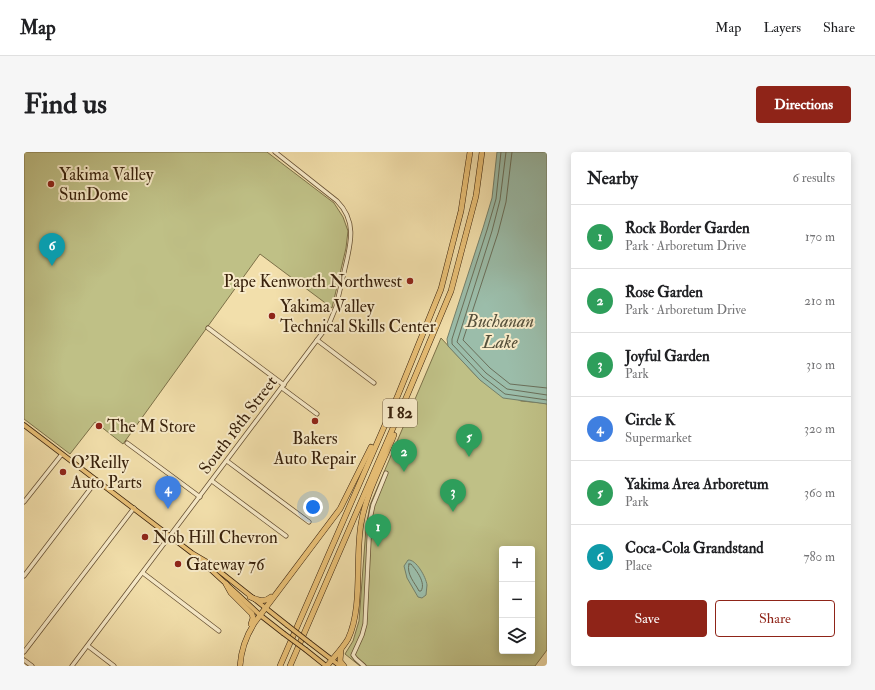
<!DOCTYPE html>
<html lang="en">
<head>
<meta charset="utf-8">
<style>
  :root { --surface:#fff; --page:#f6f6f6; --text:#202124; --muted:#757577; --line:#e0e0e0; --accent:#8f2418 }
  body { margin:0; font-family:"IM FELL Double Pica",serif; background:var(--page); color:var(--text) }
  .controls { position:absolute; right:12px; bottom:12px; display:grid; overflow:hidden; border-radius:4px; box-shadow:0 2px 10px #0003 }
  .controls button { width:36px; height:36px; display:grid; place-items:center; padding:0; border:0; border-bottom:1px solid var(--line); background:var(--surface); color:var(--text); font:20px sans-serif }
  .you { position:absolute; left:289px; top:355px; width:14px; height:14px; margin:-10px; border:3px solid #fff; border-radius:50%; background:#1a73e8; box-shadow:0 0 0 6px #1a73e833 }
  .badge { display:grid; place-items:center; width:26px; height:26px; border-radius:50%; background:var(--accent); color:#fff; font-size:13px; font-weight:700 }
  .pin { position:absolute; translate:-50% -33px; filter:drop-shadow(0 1px 2px #0008) }
  .pin::after { content:''; position:absolute; top:21px; width:14px; height:12px; background:inherit; clip-path:polygon(0 0,100% 0,50% 100%) }
  .list { margin:0; padding:0; list-style:none }
  h2 { display:flex; justify-content:space-between; align-items:center; height:52px; margin:0; padding:0 16px; font-size:17px }
  h2 small { font-size:13px; font-weight:400; color:var(--muted) }
  .list li { display:grid; grid-template-columns:26px 1fr auto; gap:12px; align-items:center; box-sizing:border-box; height:64px; padding:0 16px; border-top:1px solid var(--line) }
  .list b { display:block; font-size:15px; white-space:nowrap }
  .list p { margin:0; font-size:13px; white-space:nowrap; color:var(--muted) }
  .list em { font-size:13px; font-style:normal; color:var(--muted) }
  .actions { display:flex; gap:8px; padding:12px 16px }
  .actions a { flex:1; padding:9px 0; border:1px solid var(--accent); border-radius:4px; text-align:center; font-size:14px; color:var(--accent) }
  .actions .main { background:var(--accent); color:#fff }
  .icon { flex:none; width:22px; height:22px; fill:none; stroke:currentColor; stroke-width:2; stroke-linecap:round; stroke-linejoin:round }
  .map { position:relative; flex:none; width:523px; height:514px; overflow:hidden; border-radius:4px }
  header { display:flex; align-items:center; gap:24px; box-sizing:border-box; height:56px; padding:0 20px; background:var(--surface); border-bottom:1px solid var(--line) }
  header strong { font-size:19px }
  nav { display:flex; gap:22px; margin-inline-start:auto; font-size:14px }
  .intro { display:flex; align-items:center; justify-content:space-between; box-sizing:border-box; height:96px; padding:0 24px }
  h1 { margin:0; font-size:28px }
  .button { padding:10px 18px; border-radius:4px; background:var(--accent); color:#fff; font-size:14px; font-weight:700 }
  main { display:flex; gap:24px; padding:0 24px }
  aside { flex:1; background:var(--surface); border-radius:4px; box-shadow:0 2px 10px #0003 }
  .map>svg:first-child { display:block }
  .green { fill:#bfc086; stroke:#7c7048; fill-rule:evenodd }
  .water { fill:#9bbdaa; stroke:#737f6a }
  .lines { fill:none; stroke-linecap:round; stroke-linejoin:round }
  .shore { stroke:#6a6f5a; stroke-width:1 }
  .minor-casing { stroke:#665033; stroke-width:5 }
  .major-casing { stroke:#38210b; stroke-width:5.5 }
  .highway-casing { stroke:#38210b; stroke-width:6 }
  .minor { stroke:#f7eac8; stroke-width:3.5 }
  .major { stroke:#e9c076; stroke-width:4 }
  .highway { stroke:#e9c076; stroke-width:5 }
  .major-bridge-casing { stroke:#38210b; stroke-width:5.5; stroke-linecap:butt }
  .major-bridge { stroke:#e9c076; stroke-width:4 }
  .poi-dot { fill:#8f2418; stroke:#f7eac8; stroke-width:1.5 }
  .labels { text-anchor:middle; dominant-baseline:central; stroke-width:4; stroke-linejoin:round; paint-order:stroke }
  .shield { fill:#f7eac8; stroke:#715d44; stroke-width:1 }
  .shield-label { font-size:16px; font-weight:bold; fill:#38210b }
  .poi-label { font-size:17px; fill:#38210b; stroke:#f7eac8; text-anchor:start }
  .street-label { font-size:17px; fill:#38210b; stroke:#f7eac8 }
  .water-label { font-size:18px; font-style:italic; fill:#56503b; stroke:#f7eac8 }
</style>
</head>
<body>
<header>
<strong>Map</strong>
<nav><a>Map</a><a>Layers</a><a>Share</a></nav>
</header>
<div class="intro"><h1>Find us</h1><a class="button">Directions</a></div>
<main>
<div class="map">
<svg width="523" height="514" viewBox="0 0 523 514">
  <rect width="100%" height="100%" fill="#f2dfab"/>
  <filter id="stains"><feTurbulence type="fractalNoise" baseFrequency=".005" numOctaves="4"/><feColorMatrix values="0 0 0 0 .2 0 0 0 0 .09 0 0 0 0 .02 0 0 0 .5 -.17"/></filter>
  <radialGradient id="worn" r=".72"><stop offset=".6" stop-color="#630" stop-opacity="0"/><stop offset="1" stop-color="#630" stop-opacity=".3"/></radialGradient>
  <!-- green -->
  <g class="green">
    <path d="M0,0h243l67,51 9,14 5,14 -2,17 -14,60 -72,-54 -137,190 -28,-22 -25,32 -46,-35z"/>
    <path d="M417,186l39,42 41,21 22,2 4,1v246l-12,16h-175l-15,-12 8,-13 6,-20 7,-93 4,-23zM478,397h30v102h-30z"/>
  </g>
  <!-- water -->
  <g class="water">
    <path d="M473,0h50v252l-44,-6 -23,-18 -32,-34 -1,-7 36,-111 9,-30z"/>
    <path d="M384,408c8,-1 18,17 19,25 0,3 -1,7 -1,10l-4,3 -4,-1 -11,-19 -3,-12z"/>
  </g>
  <g class="lines">
    <!-- shore -->
    <g class="shore">
      <path d="M477,0l-5,47 -9,31 -35,109v5l31,33 22,17 42,6"/>
      <path d="M482,0l-6,48 -8,31 -35,111 29,31 21,16 40,6"/>
      <path d="M488,0l-6,50 -8,31 -35,107 27,28 20,16 37,4"/>
      <path d="M385,412h2c6,7 15,19 10,27h-2c-4,-8 -13,-17 -10,-27z"/>
    </g>
    <!-- minor casing -->
    <g class="minor-casing">
      <g id="minor">
        <path d="M184,176l76,57"/>
        <path d="M293,188l57,43"/>
        <path d="M258,236l35,26"/>
        <path d="M103,291l73,54"/>
        <path d="M203,309l82,61"/>
        <path d="M188,329l74,55"/>
        <path d="M0,350l38,-48"/>
        <path d="M119,421l76,58"/>
        <path d="M0,424l73,-96"/>
        <path d="M64,494l26,20"/>
        <path d="M0,500l110,-144"/>
        <path d="M0,508l8,6"/>
        <path d="M48,514l245,-326 12,-16 7,-17c3,-13 6,-26 9,-39 6,-25 12,-47 -8,-67l-62,-49"/>
        <path d="M340,514l-8,-7 -3,-4 9,-20 3,-11 5,-105 3,-14 13,-32"/>
      </g>
    </g>
    <!-- major casing -->
    <g class="major-casing">
      <g id="major">
        <path d="M0,273l168,128 17,10 78,62"/>
        <path d="M174,406l62,57 23,18"/>
        <path d="M286,491l30,23"/>
        <path d="M282,498l20,16"/>
      </g>
    </g>
    <!-- highway casing -->
    <g class="highway-casing">
      <g id="highway">
        <path d="M202,432l5,9 21,21 1,4 -2,6"/>
        <path d="M226,445c8,3 14,6 21,0"/>
        <path d="M317,498l-1,11 4,5"/>
        <path d="M216,514c1,-17 6,-30 15,-44l85,-113 31,-62"/>
        <path d="M256,514l118,-271 43,-106 20,-78 9,-59"/>
        <path d="M266,514l119,-275 42,-100 25,-95 6,-44"/>
        <path d="M303,514c7,-9 15,-17 21,-27 15,-31 7,-80 13,-115 5,-31 21,-59 33,-89"/>
      </g>
    </g>
    <!-- minor -->
    <use href="#minor" class="minor"/>
    <!-- major -->
    <use href="#major" class="major"/>
    <!-- highway -->
    <use href="#highway" class="highway"/>
    <!-- major-bridge casing -->
    <g class="major-bridge-casing">
      <g id="major-bridge">
        <path d="M263,473l23,18"/>
        <path d="M259,481l23,17"/>
      </g>
    </g>
    <!-- major-bridge -->
    <use href="#major-bridge" class="major-bridge"/>
  </g>
  <!-- markers -->
  <g class="poi-dot">
    <circle cx="27" cy="32" r="4"/>
    <circle cx="386" cy="129" r="4"/>
    <circle cx="248" cy="164" r="4"/>
    <circle cx="291" cy="269" r="4"/>
    <circle cx="75" cy="274" r="4"/>
    <circle cx="39" cy="320" r="4"/>
    <circle cx="121" cy="385" r="4"/>
    <circle cx="154" cy="412" r="4"/>
  </g>
  <g class="labels">
    <!-- shield labels -->
    <rect class="shield" x="359" y="247" width="34" height="28" rx="3"/>
    <g class="shield-label">
      <text x="376" y="261">I 82</text>
    </g>
    <!-- poi labels -->
    <g class="poi-label">
      <text x="35" y="22">Yakima Valley<tspan x="35" dy="20">SunDome</tspan></text>
      <text x="378" y="129" text-anchor="end">Pape Kenworth Northwest</text>
      <text x="256" y="154">Yakima Valley<tspan x="256" dy="20">Technical Skills Center</tspan></text>
      <text x="83" y="274">The M Store</text>
      <text x="291" y="286" text-anchor="middle">Bakers<tspan x="291" dy="20">Auto Repair</tspan></text>
      <text x="47" y="310">O'Reilly<tspan x="47" dy="20">Auto Parts</tspan></text>
      <text x="129" y="385">Nob Hill Chevron</text>
      <text x="162" y="412">Gateway 76</text>
    </g>
    <!-- street labels -->
    <g class="street-label">
      <text transform="translate(214 273) rotate(-53)">South 18th Street</text>
    </g>
    <!-- water labels -->
    <g class="water-label">
      <text x="476" y="169">Buchanan<tspan x="476" dy="21">Lake</tspan></text>
    </g>
  </g>
  <rect width="100%" height="100%" filter="url(#stains)"/>
  <rect width="100%" height="100%" fill="url(#worn)"/>
</svg>
<div class="controls">
<button>+</button>
<button>−</button>
<button><svg class="icon" aria-label="layers" viewBox="0 0 24 24"><path d="M12 4l9 5-9 5-9-5zM3 14l9 5 9-5"/></svg></button>
</div>
<div class="you"></div>
<div class="pin badge" style="left:354px;top:395px;background:#2e9e5b">1</div>
<div class="pin badge" style="left:380px;top:320px;background:#2e9e5b">2</div>
<div class="pin badge" style="left:429px;top:360px;background:#2e9e5b">3</div>
<div class="pin badge" style="left:144px;top:357px;background:#3f7fe0">4</div>
<div class="pin badge" style="left:445px;top:305px;background:#2e9e5b">5</div>
<div class="pin badge" style="left:28px;top:114px;background:#0f9aa8">6</div>
</div>
<aside>
<h2>Nearby<small>6 results</small></h2>
<ul class="list">
<li><span class="badge" style="background:#2e9e5b">1</span><div><b>Rock Border Garden</b><p>Park · Arboretum Drive</p></div><em>170 m</em></li>
<li><span class="badge" style="background:#2e9e5b">2</span><div><b>Rose Garden</b><p>Park · Arboretum Drive</p></div><em>210 m</em></li>
<li><span class="badge" style="background:#2e9e5b">3</span><div><b>Joyful Garden</b><p>Park</p></div><em>310 m</em></li>
<li><span class="badge" style="background:#3f7fe0">4</span><div><b>Circle K</b><p>Supermarket</p></div><em>320 m</em></li>
<li><span class="badge" style="background:#2e9e5b">5</span><div><b>Yakima Area Arboretum</b><p>Park</p></div><em>360 m</em></li>
<li><span class="badge" style="background:#0f9aa8">6</span><div><b>Coca-Cola Grandstand</b><p>Place</p></div><em>780 m</em></li>
</ul>
<div class="actions"><a class="main">Save</a><a>Share</a></div>
</aside>
</main>
</body>
</html>
